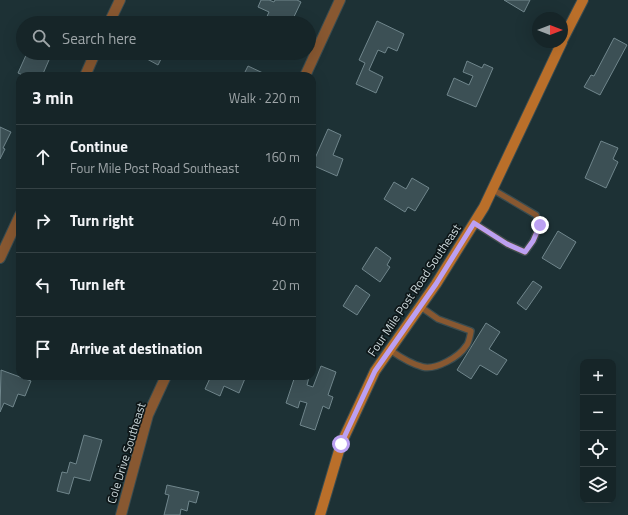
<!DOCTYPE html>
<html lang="en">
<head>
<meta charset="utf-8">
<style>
  :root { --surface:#162528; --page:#233134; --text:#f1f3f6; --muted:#9ea5a8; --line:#354245 }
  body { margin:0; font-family:"Titillium Web",sans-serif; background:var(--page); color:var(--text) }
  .controls { position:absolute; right:12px; bottom:12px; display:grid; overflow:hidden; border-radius:8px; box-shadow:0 4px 16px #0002 }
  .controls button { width:36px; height:36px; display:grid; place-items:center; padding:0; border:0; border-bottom:1px solid var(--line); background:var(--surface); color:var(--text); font:20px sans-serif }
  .compass { position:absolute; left:532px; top:12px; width:36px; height:36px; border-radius:50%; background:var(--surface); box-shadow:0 4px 16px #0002; rotate:90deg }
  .stop { position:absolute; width:12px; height:12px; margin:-9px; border:3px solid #bca0f2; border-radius:50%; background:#fff }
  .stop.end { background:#bca0f2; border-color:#fff; box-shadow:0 1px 4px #0008 }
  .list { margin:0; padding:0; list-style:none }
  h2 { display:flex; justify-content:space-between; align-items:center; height:52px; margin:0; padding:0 16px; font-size:17px }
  h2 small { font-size:13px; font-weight:400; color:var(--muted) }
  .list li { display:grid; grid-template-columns:26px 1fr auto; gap:12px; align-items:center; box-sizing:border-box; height:64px; padding:0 16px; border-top:1px solid var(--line) }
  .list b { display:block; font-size:15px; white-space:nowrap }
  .list p { margin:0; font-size:13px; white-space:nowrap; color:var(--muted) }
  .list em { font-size:13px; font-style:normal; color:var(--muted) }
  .icon { flex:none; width:22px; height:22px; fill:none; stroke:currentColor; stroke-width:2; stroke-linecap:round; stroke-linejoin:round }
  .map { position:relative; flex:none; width:628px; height:515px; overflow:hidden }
  .search { position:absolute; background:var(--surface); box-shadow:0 4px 16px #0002; left:16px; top:16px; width:300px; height:44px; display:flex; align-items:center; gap:10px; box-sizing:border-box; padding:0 14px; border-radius:22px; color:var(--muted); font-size:15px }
  .panel { position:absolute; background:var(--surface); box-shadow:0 4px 16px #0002; left:16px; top:72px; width:300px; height:308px; border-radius:12px }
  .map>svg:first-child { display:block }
  .building { fill:#3c5055; stroke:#70868c }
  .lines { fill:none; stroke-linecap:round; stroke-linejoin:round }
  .service-casing { stroke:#394c50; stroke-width:8 }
  .minor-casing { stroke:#394c50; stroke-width:12 }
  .secondary-casing { stroke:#394c50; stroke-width:12 }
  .service { stroke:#885831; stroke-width:5.5 }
  .minor { stroke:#885831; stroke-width:10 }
  .secondary { stroke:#ba6f2a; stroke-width:10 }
  .route { stroke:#bca0f2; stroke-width:5 }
  .labels { text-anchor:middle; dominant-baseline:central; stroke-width:3.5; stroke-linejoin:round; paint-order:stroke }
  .street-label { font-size:12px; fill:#ccd8db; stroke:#0e1719 }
</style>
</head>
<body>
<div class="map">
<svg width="628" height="515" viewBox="0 0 628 515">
  <rect width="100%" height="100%" fill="#1d3135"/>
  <!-- building -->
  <g class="building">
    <path d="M261,0h8l5,2 1,-2h22l4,2 -10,21h-27l5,-11 -11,-5z"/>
    <path d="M504,0h26l-6,12z"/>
    <path d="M166,17l12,5 -1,1h-14z"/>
    <path d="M377,21l27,13 -7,17 -9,-4 -3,6 -7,-3 -9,20 14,7 -7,16 -20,-9 9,-21 -6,-3z"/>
    <path d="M614,38l13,7 -27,50 -16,-8 7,-12 3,1z"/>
    <path d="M27,53h25l-10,23h-17l-7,-3z"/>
    <path d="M149,53h15l-6,12 -11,-6z"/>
    <path d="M467,61l15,7 2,-4 9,4 -17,39 -29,-12 7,-17 15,7 4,-9 -10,-4z"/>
    <path d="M248,66l15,7 -1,3h-19z"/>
    <path d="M0,127l11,5 -8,16 2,1 -5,10z"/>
    <path d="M328,129l13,6 -8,20 10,4 -6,17 -25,-11z"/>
    <path d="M601,141l17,7 -5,11 5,3 -12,26 -21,-10z"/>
    <path d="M412,178l17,10 -14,23 -7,-4 -3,5 -21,-13 10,-17 12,7z"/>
    <path d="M558,231l18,11 -16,27 -18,-11z"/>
    <path d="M376,247l15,11 -4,7 3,2 -10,15 -18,-13z"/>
    <path d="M533,281l9,6 -16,23 -9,-7z"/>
    <path d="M356,285l14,10 -13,20 -14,-9z"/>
    <path d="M486,323l14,9 -11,17 18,11 -10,15 -17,-10 -9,14 -14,-9z"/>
    <path d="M321,366l15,6 -8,23 5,2 -4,12 -6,-3 -8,24 -15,-5 7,-22 -7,-2 -2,7 -12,-5 9,-27 14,1 -2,8 6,2z"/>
    <path d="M1,370l30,11 -6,15 -7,-2 -5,13 -9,-4 -4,9z"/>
    <path d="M211,376h35l-7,17 -15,-7 -4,10 -15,-7z"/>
    <path d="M84,435l18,5 -12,41 -16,-4 -5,17 -12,-3 5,-19 5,1 3,-11 6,2z"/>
    <path d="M167,485l32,7 -3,11 -7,-2 -2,10 -6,-2 -1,6h-16l5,-20 -4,-1z"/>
  </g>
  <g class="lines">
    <!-- service casing -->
    <g class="service-casing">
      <g id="service">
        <path d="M474,223l33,21 18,8 8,-11 7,-16 -4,-10 -44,-26"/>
        <path d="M390,350c10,7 21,14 33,17 13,3 36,-10 43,-21 3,-3 4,-10 5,-15l-33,-12 -17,-12"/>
      </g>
    </g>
    <!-- minor casing -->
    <g class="minor-casing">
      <g id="minor">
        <path d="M109,23l11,-23"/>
        <path d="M85,76l10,-23"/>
        <path d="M305,76l35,-76"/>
        <path d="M0,258l20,-43"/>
        <path d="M121,515l27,-100 18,-39"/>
      </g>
    </g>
    <!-- secondary casing -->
    <g class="secondary-casing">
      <g id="secondary">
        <path d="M562,41l21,-41"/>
        <path d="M320,515l21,-71 34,-73 61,-87 48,-77 78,-165"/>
      </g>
    </g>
    <!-- service -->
    <use href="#service" class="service"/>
    <!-- minor -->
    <use href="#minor" class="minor"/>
    <!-- secondary -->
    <use href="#secondary" class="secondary"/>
  </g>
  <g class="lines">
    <!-- route -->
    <path class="route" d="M341,444l34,-73 61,-87 38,-61 33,21 18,8 8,-11 7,-16"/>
  </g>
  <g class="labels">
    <!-- street labels -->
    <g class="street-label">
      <text transform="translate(414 290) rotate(-56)">Four Mile Post Road Southeast</text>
      <text transform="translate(126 453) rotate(-73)">Cole Drive Southeast</text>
    </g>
  </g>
</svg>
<div class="controls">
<button>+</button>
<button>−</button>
<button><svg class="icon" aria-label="locate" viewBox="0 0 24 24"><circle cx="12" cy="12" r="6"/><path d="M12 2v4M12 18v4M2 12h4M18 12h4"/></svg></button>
<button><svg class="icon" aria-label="layers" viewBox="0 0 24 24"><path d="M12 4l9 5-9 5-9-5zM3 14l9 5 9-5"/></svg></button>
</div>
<svg class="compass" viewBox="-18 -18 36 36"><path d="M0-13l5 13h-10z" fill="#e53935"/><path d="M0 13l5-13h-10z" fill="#9ea5a8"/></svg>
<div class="stop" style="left:341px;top:444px"></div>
<div class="stop end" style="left:540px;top:225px"></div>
<div class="search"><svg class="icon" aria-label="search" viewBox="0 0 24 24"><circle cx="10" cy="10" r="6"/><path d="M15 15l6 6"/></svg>Search here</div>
<section class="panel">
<h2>3 min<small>Walk · 220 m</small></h2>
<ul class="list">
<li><svg class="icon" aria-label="ahead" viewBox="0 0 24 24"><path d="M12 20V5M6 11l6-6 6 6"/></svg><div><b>Continue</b><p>Four Mile Post Road Southeast</p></div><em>160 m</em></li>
<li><svg class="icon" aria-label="right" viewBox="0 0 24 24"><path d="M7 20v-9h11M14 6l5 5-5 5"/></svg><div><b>Turn right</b></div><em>40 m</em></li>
<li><svg class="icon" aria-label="left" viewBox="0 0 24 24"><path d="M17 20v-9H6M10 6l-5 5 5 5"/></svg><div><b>Turn left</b></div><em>20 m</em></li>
<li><svg class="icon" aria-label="arrive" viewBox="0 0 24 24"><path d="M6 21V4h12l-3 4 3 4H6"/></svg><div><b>Arrive at destination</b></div></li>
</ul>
</section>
</div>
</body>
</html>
